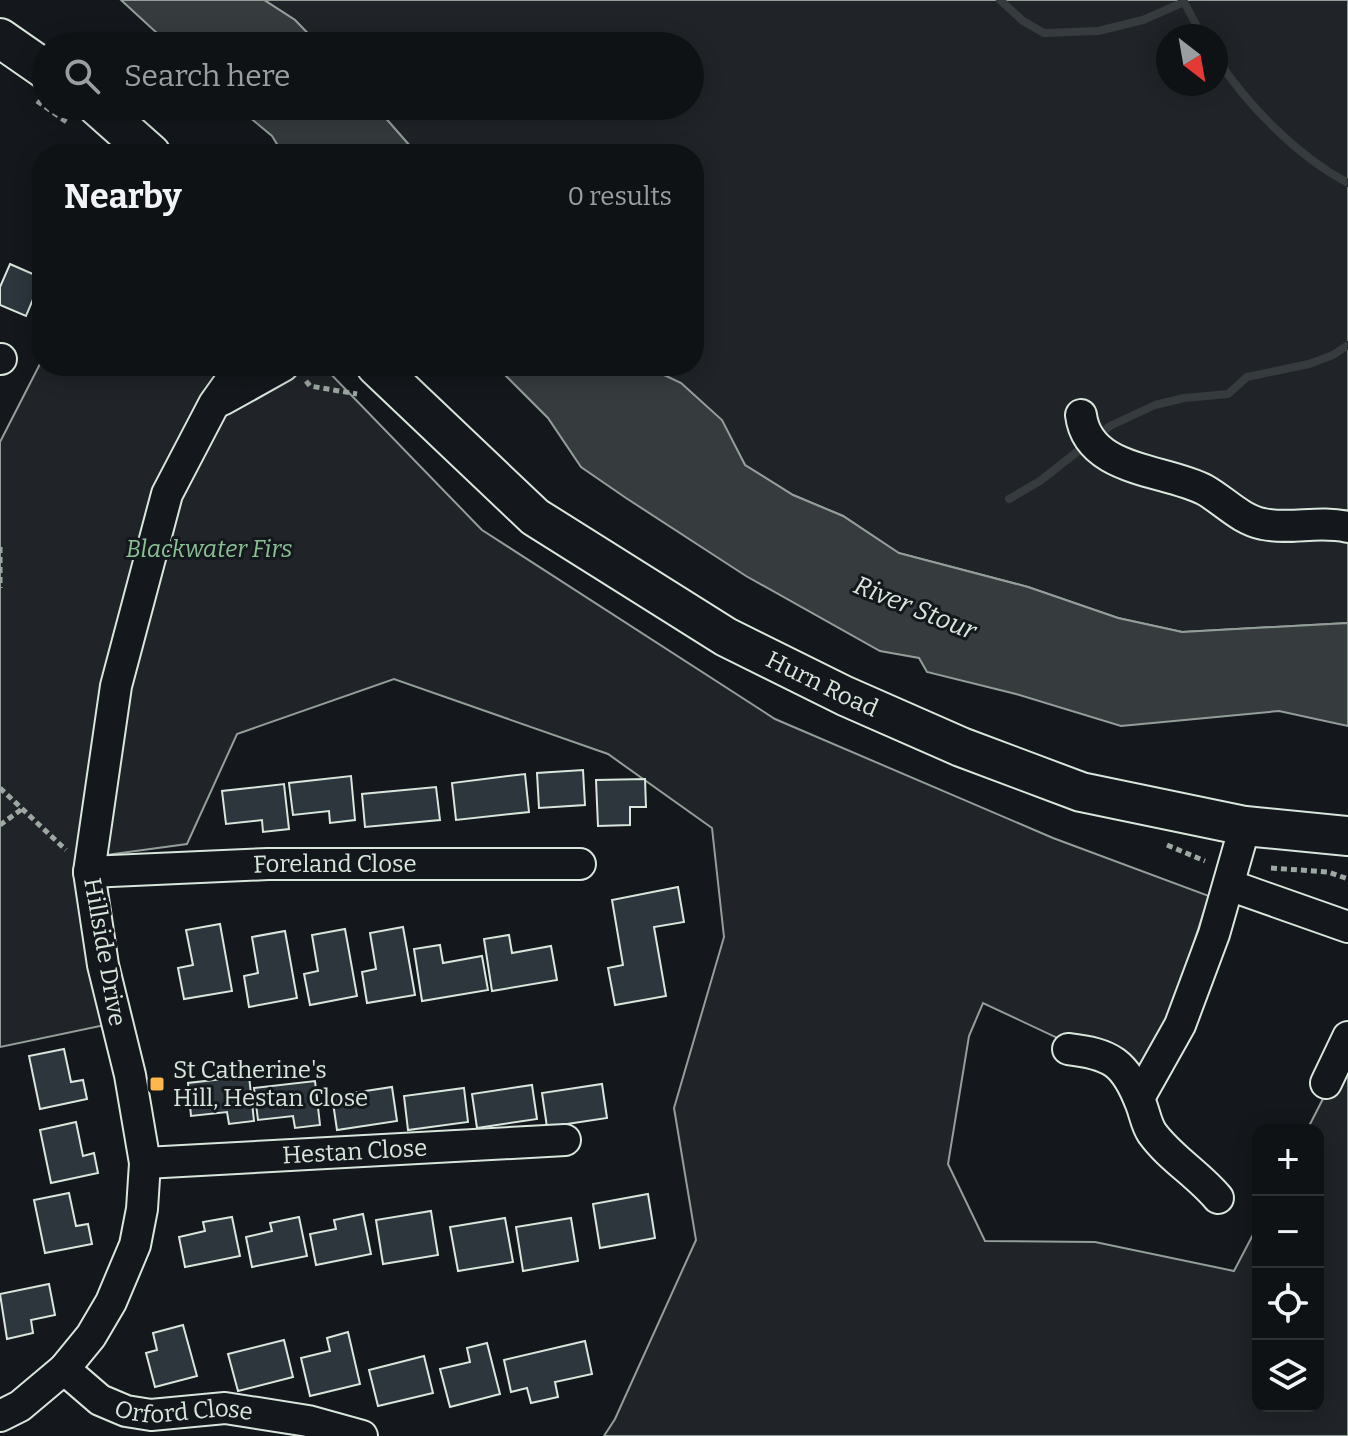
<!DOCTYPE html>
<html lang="en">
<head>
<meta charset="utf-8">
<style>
  :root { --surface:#0f1215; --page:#1d2022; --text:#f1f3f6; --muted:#9b9ea0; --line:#2f3234 }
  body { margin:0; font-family:Bitter,serif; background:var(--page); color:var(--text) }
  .controls { position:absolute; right:24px; bottom:24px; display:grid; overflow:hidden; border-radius:16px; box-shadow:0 4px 20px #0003 }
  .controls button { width:72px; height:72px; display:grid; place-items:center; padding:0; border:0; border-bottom:2px solid var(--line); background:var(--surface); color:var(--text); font:40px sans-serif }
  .compass { position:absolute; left:1156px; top:24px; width:72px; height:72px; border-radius:50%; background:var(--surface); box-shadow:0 4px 20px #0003; rotate:149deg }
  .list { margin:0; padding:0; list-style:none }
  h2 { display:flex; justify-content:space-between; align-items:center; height:104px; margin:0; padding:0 32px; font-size:34px }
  h2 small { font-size:26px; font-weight:400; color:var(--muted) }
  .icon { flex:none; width:44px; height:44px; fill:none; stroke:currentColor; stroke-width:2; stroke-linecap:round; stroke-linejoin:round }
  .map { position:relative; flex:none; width:1348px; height:1436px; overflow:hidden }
  .search { position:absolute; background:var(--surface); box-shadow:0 4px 20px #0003; left:32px; top:32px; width:672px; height:88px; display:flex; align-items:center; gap:20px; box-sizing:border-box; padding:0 28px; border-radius:44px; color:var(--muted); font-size:30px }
  .panel { position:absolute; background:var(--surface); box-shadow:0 4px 20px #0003; left:32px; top:144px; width:672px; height:232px; border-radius:32px }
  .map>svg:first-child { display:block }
  .green { fill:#202428; stroke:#939e99; stroke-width:2; fill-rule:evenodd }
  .water { fill:#363b3e; stroke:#939e99; stroke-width:2 }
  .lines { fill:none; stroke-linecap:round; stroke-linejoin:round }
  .stream { stroke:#363b3e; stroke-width:8 }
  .building { fill:#2c363c; stroke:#d8e6dc; stroke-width:2 }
  .minor-casing { stroke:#d8e6dc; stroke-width:34 }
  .major-casing { stroke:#d8e6dc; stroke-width:42 }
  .path { stroke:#9da8a2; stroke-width:5; stroke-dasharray:6 4; stroke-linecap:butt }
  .minor { stroke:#14181c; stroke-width:30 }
  .major { stroke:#14181c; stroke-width:38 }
  .poi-dot { fill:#ffb74d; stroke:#14181c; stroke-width:3 }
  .labels { text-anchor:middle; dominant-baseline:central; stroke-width:6; stroke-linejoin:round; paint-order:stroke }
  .park-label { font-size:24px; font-style:italic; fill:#8ac095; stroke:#14181c }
  .street-label { font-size:24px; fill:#d8e6dc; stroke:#14181c }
  .poi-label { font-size:24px; fill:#d8e6dc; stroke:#14181c; text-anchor:start }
  .water-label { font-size:26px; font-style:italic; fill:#d8e6dc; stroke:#14181c }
</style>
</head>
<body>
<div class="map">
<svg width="1348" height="1436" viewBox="0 0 1348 1436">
  <rect width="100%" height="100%" fill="#14181c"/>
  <!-- green -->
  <g class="green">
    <path d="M264,0h1084v623l-166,9 -64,-14 -90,-31 -130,-34 -55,-37 -50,-21 -48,-30 -24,-45 -40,-37 -36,-17h49v-212h-277l-42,-48h315v-60h-370l-25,-26zM1168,36h48v48h-48z"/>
    <path d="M42,360v6h281l159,164 293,189 278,119 156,58 -37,113 -40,70 -19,-15 -130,-61 -14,33 -21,128 37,77 110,1 139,29 24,-46v181h60v-276h-11l41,-80v386h-744l11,-17 81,-179 -22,-132 50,-171 -12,-109 -104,-74 -214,-75 -157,55 -50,110 -111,15 29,166 -105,22v-605z"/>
  </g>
  <!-- water -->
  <g class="water">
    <path d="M121,0h143l31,20 25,26h-149z"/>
    <path d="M236,106h139l42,48h-134l-11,-18z"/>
    <path d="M496,366h149l36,17 41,37 23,45 48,30 50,21 56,37 129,34 90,31 64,14 166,-9v103l-69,-15 -158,15 -105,-32 -89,-22 -8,-14 -39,-7 -134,-75 -120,-78 -45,-31 -33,-49z"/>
  </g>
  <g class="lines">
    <!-- stream -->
    <g class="stream">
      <path d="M1000,0l23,21 21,12 54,-2 45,-11 41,-18"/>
      <path d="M1183,0l19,36"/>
      <path d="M1216,57c31,48 81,99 132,126"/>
      <path d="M1009,499l31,-18 70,-55 45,-21 29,-7 44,-4 19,-17 62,-13 24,-9 15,-10"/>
    </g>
  </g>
  <!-- building -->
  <g class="building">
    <path d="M10,264l32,14 -16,38 -26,-11v-18z"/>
    <path d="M583,770l2,35 -46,3 -2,-35z"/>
    <path d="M525,774l4,38 -73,8 -4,-37z"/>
    <path d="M351,776l4,44 -25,3 -1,-12 -36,4 -4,-32z"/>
    <path d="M645,779l1,28h-16v18l-32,1 -2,-46z"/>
    <path d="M284,784l5,45 -26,3 -1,-12 -36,4 -4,-33z"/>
    <path d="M436,787l4,33 -75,7 -3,-33z"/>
    <path d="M678,887l6,35 -30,5 12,69 -51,9 -7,-37 15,-3 -11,-65z"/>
    <path d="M220,924l12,67 -48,8 -6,-31 15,-3 -7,-35z"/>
    <path d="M403,927l12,68 -48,8 -5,-31 14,-3 -6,-36z"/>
    <path d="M345,929l12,67 -47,9 -6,-31 14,-3 -6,-36z"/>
    <path d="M285,931l12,67 -48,9 -5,-31 14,-3 -6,-36z"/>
    <path d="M509,935l3,18 39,-7 6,34 -65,11 -8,-52z"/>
    <path d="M440,945l3,18 39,-7 6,34 -66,11 -8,-52z"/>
    <path d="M64,1049l7,33 12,-2 4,19 -47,10 -11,-53z"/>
    <path d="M249,1076l5,45 -25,3 -2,-12 -36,4 -3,-33z"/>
    <path d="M315,1081l5,44 -25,3 -2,-12 -35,4 -4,-32z"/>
    <path d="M602,1084l5,34 -60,9 -5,-34z"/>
    <path d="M532,1085l5,34 -60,9 -5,-34z"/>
    <path d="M392,1087l5,34 -60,9 -5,-34z"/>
    <path d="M464,1088l4,34 -60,8 -4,-34z"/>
    <path d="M76,1122l7,34 11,-3 4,20 -47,10 -11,-53z"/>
    <path d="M69,1193l7,33 12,-2 4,20 -47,9 -11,-53z"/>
    <path d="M648,1194l7,44 -55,10 -7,-44z"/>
    <path d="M431,1211l7,44 -55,9 -7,-44z"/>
    <path d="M363,1214l8,40 -55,11 -6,-31 26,-5 -2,-9z"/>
    <path d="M232,1217l8,39 -55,11 -6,-30 26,-6 -2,-9z"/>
    <path d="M299,1217l8,39 -55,11 -6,-30 26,-6 -2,-8z"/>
    <path d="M505,1218l8,44 -55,9 -8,-44z"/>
    <path d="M571,1218l7,43 -55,10 -7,-44z"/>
    <path d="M49,1284l6,31 -24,5 2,13 -26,6 -7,-45z"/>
    <path d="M183,1325l14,51 -42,11 -9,-34 11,-3 -4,-17z"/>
    <path d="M348,1332l12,52 -50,12 -9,-38 29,-7 -3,-13z"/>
    <path d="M284,1340l9,37 -55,14 -10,-37z"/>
    <path d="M585,1341l7,33 -37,8 3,15 -27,6 -4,-15 -16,4 -7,-32z"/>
    <path d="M487,1343l13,51 -50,13 -10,-38 30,-7 -3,-14z"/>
    <path d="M424,1356l9,37 -55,13 -9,-36z"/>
  </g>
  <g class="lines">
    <!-- minor casing -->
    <g class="minor-casing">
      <g id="minor">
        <path d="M0,359h1"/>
        <path d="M222,400l61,-34"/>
        <path d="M1081,415c7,57 84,54 124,75 18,10 36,30 58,34 28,6 56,-4 85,3"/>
        <path id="s1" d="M89,872l179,-8h312"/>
        <path d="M1229,885l119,42"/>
        <path d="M1068,1049c43,5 57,13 73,55 4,10 5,20 11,29 18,25 46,41 66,65"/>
        <path d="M1326,1083l22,-46"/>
        <path d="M1139,1098l41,-73 34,-91 31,-108"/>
        <path id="s2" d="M145,1163l420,-23"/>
        <path id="s3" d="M64,1369l36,31 26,11 25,4 74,-7 83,13 54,15"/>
        <path d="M0,1416l20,-10 44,-37 27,-33 20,-34 24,-57 7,-36 3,-46 -15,-88 -27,-110 -14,-93 27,-186 51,-192 47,-90 27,-38"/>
      </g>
    </g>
    <!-- major casing -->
    <g class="major-casing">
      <g id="major">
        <path d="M0,38l46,32"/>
        <path d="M97,106l54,48"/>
        <path id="s4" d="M376,366l159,151 191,120 119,59 116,51 120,45 164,34 103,10"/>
      </g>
    </g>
    <!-- path -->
    <g class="path">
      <path d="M37,101l31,22"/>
      <path d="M306,381l4,5 47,8"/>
      <path d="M0,547v41"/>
      <path d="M0,788l66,62"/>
      <path d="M0,825l22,-16"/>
      <path d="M1167,845l38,16"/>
      <path d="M1271,868l57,4 20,7"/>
    </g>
    <!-- minor -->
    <use href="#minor" class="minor"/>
    <!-- major -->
    <use href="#major" class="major"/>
  </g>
  <!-- markers -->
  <rect class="poi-dot" x="149" y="1076" width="16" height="16" rx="4"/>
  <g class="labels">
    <!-- park labels -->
    <g class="park-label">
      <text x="209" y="549">Blackwater Firs</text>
    </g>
    <!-- street labels -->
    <g class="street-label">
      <text stroke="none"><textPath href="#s4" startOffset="552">Hurn Road</textPath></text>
      <text stroke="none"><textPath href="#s1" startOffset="246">Foreland Close</textPath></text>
      <text transform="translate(105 952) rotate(80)">Hillside Drive</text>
      <text stroke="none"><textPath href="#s2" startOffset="210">Hestan Close</textPath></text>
      <text stroke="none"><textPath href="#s3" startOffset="134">Orford Close</textPath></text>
    </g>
    <!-- poi labels -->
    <g class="poi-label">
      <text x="173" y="1070">St Catherine's<tspan x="173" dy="28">Hill, Hestan Close</tspan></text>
    </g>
    <!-- water labels -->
    <g class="water-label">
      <text transform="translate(915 608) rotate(22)">River Stour</text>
    </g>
  </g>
</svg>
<div class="controls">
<button>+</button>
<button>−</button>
<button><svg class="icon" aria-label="locate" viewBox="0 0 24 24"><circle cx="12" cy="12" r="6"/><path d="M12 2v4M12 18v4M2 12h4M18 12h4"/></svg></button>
<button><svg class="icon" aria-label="layers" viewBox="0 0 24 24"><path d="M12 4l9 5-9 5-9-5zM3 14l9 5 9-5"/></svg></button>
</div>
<svg class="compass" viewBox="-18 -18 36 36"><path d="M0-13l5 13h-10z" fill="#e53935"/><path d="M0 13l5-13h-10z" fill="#9b9ea0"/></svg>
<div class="search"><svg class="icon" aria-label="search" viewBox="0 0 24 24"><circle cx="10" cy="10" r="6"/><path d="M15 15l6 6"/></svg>Search here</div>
<section class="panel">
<h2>Nearby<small>0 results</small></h2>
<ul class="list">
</ul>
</section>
</div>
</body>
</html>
